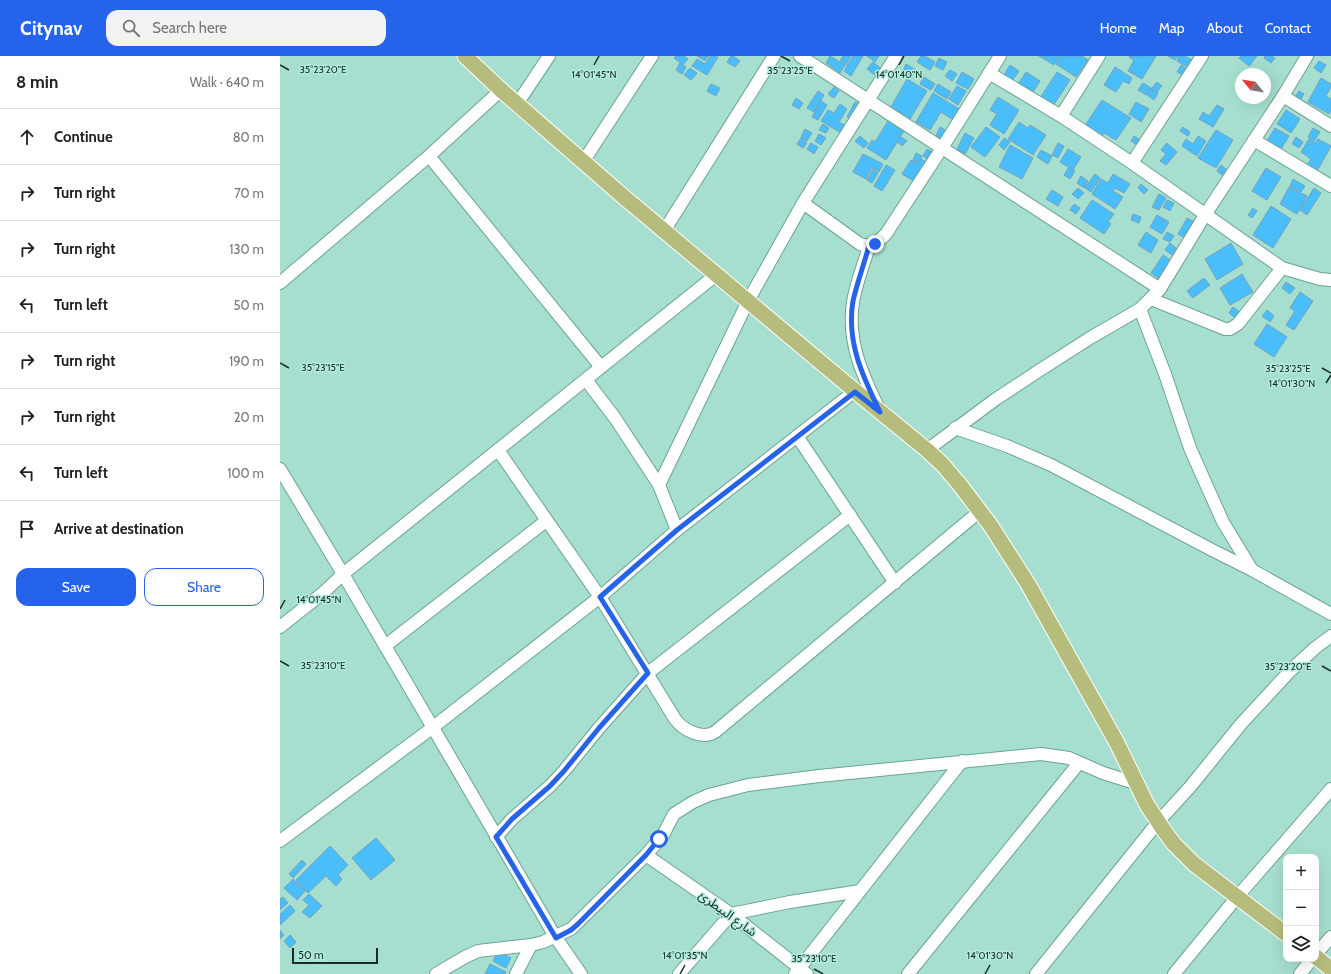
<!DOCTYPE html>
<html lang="en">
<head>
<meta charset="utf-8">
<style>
  :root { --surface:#fff; --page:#f2f2f2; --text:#222; --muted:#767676; --line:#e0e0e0; --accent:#2563eb }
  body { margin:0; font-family:Cabin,"Noto Sans Arabic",sans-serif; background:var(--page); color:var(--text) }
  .controls { position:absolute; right:12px; bottom:12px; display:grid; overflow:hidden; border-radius:8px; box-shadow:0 4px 16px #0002 }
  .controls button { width:36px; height:36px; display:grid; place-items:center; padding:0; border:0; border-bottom:1px solid var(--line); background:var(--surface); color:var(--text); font:20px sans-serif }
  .compass { position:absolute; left:955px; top:12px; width:36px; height:36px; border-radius:50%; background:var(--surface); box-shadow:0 4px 16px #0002; rotate:300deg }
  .scale { position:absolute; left:12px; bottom:10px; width:86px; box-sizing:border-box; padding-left:4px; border:2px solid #172e28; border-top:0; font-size:11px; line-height:14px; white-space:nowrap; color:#172e28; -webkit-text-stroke:3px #b3ecdc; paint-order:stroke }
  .stop { position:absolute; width:12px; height:12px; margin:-9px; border:3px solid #2563eb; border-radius:50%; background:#fff }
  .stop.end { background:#2563eb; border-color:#fff; box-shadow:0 1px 4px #0008 }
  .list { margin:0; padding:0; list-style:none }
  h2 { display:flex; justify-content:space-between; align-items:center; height:52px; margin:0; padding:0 16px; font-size:17px }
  h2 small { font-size:13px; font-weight:400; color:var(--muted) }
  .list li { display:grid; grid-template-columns:26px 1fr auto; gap:12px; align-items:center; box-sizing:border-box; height:56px; padding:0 16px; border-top:1px solid var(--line) }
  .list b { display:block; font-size:15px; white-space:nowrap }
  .list em { font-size:13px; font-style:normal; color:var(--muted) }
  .actions { display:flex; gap:8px; padding:12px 16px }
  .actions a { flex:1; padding:9px 0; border:1px solid var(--accent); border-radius:12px; text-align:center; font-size:14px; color:var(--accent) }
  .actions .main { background:var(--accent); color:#fff }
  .icon { flex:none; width:22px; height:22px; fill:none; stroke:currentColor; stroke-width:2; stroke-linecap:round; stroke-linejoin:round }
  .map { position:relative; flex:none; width:1051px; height:918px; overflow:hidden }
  header { display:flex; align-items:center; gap:24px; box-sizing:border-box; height:56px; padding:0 20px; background:var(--accent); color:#fff }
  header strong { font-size:19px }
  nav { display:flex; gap:22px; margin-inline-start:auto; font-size:14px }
  .search { width:280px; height:36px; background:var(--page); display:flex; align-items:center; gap:10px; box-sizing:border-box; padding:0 14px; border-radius:12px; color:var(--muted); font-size:15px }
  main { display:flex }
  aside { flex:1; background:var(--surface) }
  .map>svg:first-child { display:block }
  .building { fill:#49befa; stroke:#75a2bd }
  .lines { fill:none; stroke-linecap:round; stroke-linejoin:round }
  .minor-casing { stroke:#6ba394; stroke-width:14 }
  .major-casing { stroke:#fff; stroke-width:17 }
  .minor { stroke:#fff; stroke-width:12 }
  .major { stroke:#b6bd7c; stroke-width:15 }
  .route { stroke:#2563eb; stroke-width:5 }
  .ticks { fill:none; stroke:#172e28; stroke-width:1.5 }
  .labels { text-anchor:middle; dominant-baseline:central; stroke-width:3; stroke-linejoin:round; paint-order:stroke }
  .street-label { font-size:13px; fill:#172e28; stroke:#b3ecdc }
  .ticks-label { font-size:10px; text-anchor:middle; fill:#172e28; stroke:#b3ecdc; stroke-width:3; stroke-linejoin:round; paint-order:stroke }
</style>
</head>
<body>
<header>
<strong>Citynav</strong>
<div class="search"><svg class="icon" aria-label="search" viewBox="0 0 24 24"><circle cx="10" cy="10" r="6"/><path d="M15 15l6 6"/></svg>Search here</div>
<nav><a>Home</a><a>Map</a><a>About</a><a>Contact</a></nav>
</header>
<main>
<aside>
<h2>8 min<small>Walk · 640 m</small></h2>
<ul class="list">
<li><svg class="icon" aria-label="ahead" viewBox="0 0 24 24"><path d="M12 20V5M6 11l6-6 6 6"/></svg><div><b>Continue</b></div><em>80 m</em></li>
<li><svg class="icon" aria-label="right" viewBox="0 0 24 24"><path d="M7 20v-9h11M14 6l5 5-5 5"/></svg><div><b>Turn right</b></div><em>70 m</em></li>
<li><svg class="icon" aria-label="right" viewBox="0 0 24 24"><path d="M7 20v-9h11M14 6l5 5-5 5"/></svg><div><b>Turn right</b></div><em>130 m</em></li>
<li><svg class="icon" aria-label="left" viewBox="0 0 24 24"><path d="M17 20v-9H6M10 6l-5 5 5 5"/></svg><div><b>Turn left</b></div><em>50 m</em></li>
<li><svg class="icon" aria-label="right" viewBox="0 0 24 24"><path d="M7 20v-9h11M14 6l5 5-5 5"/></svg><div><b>Turn right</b></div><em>190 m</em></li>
<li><svg class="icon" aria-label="right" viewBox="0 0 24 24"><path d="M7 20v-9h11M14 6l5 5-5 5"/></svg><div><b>Turn right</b></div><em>20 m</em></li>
<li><svg class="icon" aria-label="left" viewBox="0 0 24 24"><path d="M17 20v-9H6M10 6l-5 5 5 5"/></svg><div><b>Turn left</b></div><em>100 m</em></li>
<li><svg class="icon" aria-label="arrive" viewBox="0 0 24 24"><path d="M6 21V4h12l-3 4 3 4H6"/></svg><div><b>Arrive at destination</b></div></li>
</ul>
<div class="actions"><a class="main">Save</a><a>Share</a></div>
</aside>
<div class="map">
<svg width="1051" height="918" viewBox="0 0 1051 918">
  <rect width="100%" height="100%" fill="#a6dfcf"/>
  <!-- building -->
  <g class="building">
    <path d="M396,0h8l4,3 -5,6 -9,-7z"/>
    <path d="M417,0h11l-3,5z"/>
    <path d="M430,0l8,1 -11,18 -15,-9 5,-7 8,5z"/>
    <path d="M451,0h2l7,5 -5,6 -8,-5z"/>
    <path d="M550,0l15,9 -5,8 -14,-10z"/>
    <path d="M563,0h8l-5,9 -6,-4z"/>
    <path d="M573,0h10l-12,20 -7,-5z"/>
    <path d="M587,0h12l-4,6z"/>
    <path d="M641,0h4l10,6 -5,8 -13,-8z"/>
    <path d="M759,0h21l-6,9z"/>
    <path d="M781,0h21l6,4 -12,17 -20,-13z"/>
    <path d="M850,0h26l-14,23 -14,-8 6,-11 -5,-3z"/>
    <path d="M888,0h10l-3,4z"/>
    <path d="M899,0h6l9,5 -4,8 -13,-8z"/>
    <path d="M961,0h16l-8,10 -10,-8z"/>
    <path d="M985,0h7l3,2 -4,5 -7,-5z"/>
    <path d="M659,2l8,4 -4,8 -8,-4z"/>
    <path d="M1039,5l7,4 -5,8 -7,-5z"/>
    <path d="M593,6l11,9 -5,7 -12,-9z"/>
    <path d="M400,7l6,4 -4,7 -6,-4z"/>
    <path d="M626,8l10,6 -5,8 -9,-5z"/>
    <path d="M730,9l9,6 -7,10 -8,-6z"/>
    <path d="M901,9l8,6 -4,5 -8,-4z"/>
    <path d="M835,11l17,11 -3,6 -6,-3 -7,11 -12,-7z"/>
    <path d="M410,12l7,5 -6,7 -7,-5z"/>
    <path d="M670,14l7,4 -5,7 -7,-5z"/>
    <path d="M682,16l12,7 -6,10 -12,-6z"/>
    <path d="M746,16l14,9 -9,14 -14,-9z"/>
    <path d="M777,16l13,8 -17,26 -13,-8z"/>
    <path d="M644,21l11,7 -4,6 -11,-6z"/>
    <path d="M1041,22l10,6v3l-5,9 5,3v12l-2,3 -21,-12z"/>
    <path d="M627,23l20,12 -17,28 -19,-12z"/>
    <path d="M877,26l5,4 -5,6 -5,-4z"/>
    <path d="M863,27l8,5 -5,7 -8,-5z"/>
    <path d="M431,28l9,4 -4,8 -9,-5z"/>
    <path d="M658,28l13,8 -4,7 -13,-8z"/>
    <path d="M677,30l9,5 -8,14 -9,-6z"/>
    <path d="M554,31l5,4 -5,7 -6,-4z"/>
    <path d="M871,32l7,5 -4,7 -7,-5z"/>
    <path d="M538,35l6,4 -10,17 -7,-4z"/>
    <path d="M1019,35l5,3 -4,7 -5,-4z"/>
    <path d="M653,37l28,17 -6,11 -14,-9 -11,18 -14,-8z"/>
    <path d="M718,41l21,13 -15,24 -14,-9 7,-11 -7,-4z"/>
    <path d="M516,42l7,5 -4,6 -7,-4z"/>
    <path d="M822,44l29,18 -15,22 -12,-7 -3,5 -17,-11z"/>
    <path d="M541,45l6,4 -9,15 -6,-3z"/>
    <path d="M575,46l6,3 -8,15 -6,-3z"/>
    <path d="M856,46l13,7 -8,13 -12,-8z"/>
    <path d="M560,48l7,5 -8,13 9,5 -5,7 -22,-13 7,-11 6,3z"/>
    <path d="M937,49l7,4 -11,18 -14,-8 4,-7 6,4z"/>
    <path d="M1006,54l14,9 -9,14 -14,-9z"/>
    <path d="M608,65l16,10 -18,29 -19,-12 5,-8 3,2z"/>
    <path d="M739,66l9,6 2,-3 16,10 -13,20 -25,-16z"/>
    <path d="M543,68l6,4 -3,5 -7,-3z"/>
    <path d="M660,71l9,5 -5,9 -8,-5z"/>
    <path d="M706,71l14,10 -15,20 -14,-10z"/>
    <path d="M903,71l7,5 -2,4 -8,-5z"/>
    <path d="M995,72l14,8 -8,13 -14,-8z"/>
    <path d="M1033,72l7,4 -6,9 -6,-4z"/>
    <path d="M525,73l7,4 -5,8 -6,-4z"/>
    <path d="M936,74l17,10 -17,28 -18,-10z"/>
    <path d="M685,77l9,5 -9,16 -8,-5z"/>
    <path d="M539,78l7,4 -5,7 -6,-4z"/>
    <path d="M580,80l8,7 -4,5 -9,-7z"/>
    <path d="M854,80l8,5 -3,5 -8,-5z"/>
    <path d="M918,80l8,5 -9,15 -15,-10 4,-7 7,5z"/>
    <path d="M621,81l6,4 -5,5 -5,-4z"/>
    <path d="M1016,81l7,5 -4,6 -7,-4z"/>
    <path d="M521,82l6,5 -4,5 -6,-4z"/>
    <path d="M724,82l6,4 -6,8 -5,-5z"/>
    <path d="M1029,83l6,4 3,-4 13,7 -15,27 -10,-6 5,-8 -10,-7z"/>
    <path d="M531,87l7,4 -4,7 -7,-5z"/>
    <path d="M778,87l6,3 -6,12 -6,-3z"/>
    <path d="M887,87l10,9 -11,13 -6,-4 6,-7 -5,-4z"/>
    <path d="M730,89l23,13 -11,21 -23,-12z"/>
    <path d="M647,93l7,4 -5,7 -6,-4z"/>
    <path d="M788,93l13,8 -8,13 -13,-8z"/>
    <path d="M761,94l11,6 -4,8 -11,-7z"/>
    <path d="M636,97l6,3 -3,7 -6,-3z"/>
    <path d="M583,98l20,10 -4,8 -8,-4 -5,11 -13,-7z"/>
    <path d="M641,103l8,5 -12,19 -15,-9 9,-14 7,4z"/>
    <path d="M606,109l9,5 -13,21 -8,-5z"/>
    <path d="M941,109l5,4 -4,6 -5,-4z"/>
    <path d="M789,111l6,4 -5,8 -6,-4z"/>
    <path d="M986,112l15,9 -14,23 -15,-9z"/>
    <path d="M592,114l6,3 -6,10 -5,-3z"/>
    <path d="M815,118l5,4 -9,14 -6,-4z"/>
    <path d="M833,118l17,10 -6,9 -9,-5 -2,3 10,6 -8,12 -23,-15 9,-15 7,4z"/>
    <path d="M801,120l7,5 -4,7 -7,-5z"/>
    <path d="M1013,123l12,7 -4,6 -11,-6z"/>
    <path d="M861,128l7,6 -4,4 -6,-6z"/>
    <path d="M1009,131l18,9 -10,18 -17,-10z"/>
    <path d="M798,132l6,5 -6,6 -6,-5z"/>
    <path d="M1034,132l7,5 -14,22 -7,-5z"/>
    <path d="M772,134l11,7 -5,9 -12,-7z"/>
    <path d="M879,138l7,4 -7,12 -7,-3z"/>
    <path d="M812,144l22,14 -6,8 3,2 -7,10 -24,-16z"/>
    <path d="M887,144l7,3 -4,8 -7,-4z"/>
    <path d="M794,148l6,4 -4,6 -6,-4z"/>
    <path d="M991,150l20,13 -18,29 -20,-13z"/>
    <path d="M973,152l4,3 -5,7 -4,-3z"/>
    <path d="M853,158l8,3 -2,6 -8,-3z"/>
    <path d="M877,159l12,7 -7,12 -12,-7z"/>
    <path d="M907,162l7,4 -9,16 -7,-4z"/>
    <path d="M866,176l12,8 -7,13 -13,-8z"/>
    <path d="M887,176l7,4 -4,6 -7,-3z"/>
    <path d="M890,187l6,5 -4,7 -7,-5z"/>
    <path d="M951,187l12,21 -26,16 -12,-21z"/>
    <path d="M883,199l9,6 -12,18 -9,-6z"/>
    <path d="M962,218l11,18 -23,13 -10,-17z"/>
    <path d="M924,222l6,7 -17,13 -6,-7z"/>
    <path d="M1006,226l9,6 -5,6 -8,-6z"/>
    <path d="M1020,236l13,9 -19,29 -8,-5 9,-14 -5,-3z"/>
    <path d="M953,251l7,5 -5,6 -6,-5z"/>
    <path d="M987,254l7,6 -4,6 -8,-6z"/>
    <path d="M987,268l20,13 -13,20 -20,-13z"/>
    <path d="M96,782l19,22 -24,20 -19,-22z"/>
    <path d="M50,790l18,19 -10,10 4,4 -6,7 -10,-10 -18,17 -12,-13z"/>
    <path d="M22,804l4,4 -13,14 -4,-4z"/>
    <path d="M13,823l12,12 -8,9 -13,-12z"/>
    <path d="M29,838l13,12 -12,12 -8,-6 7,-7 -6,-5z"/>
    <path d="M3,841l5,6 -8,7v-11z"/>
    <path d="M10,849l5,6 -15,14v-11z"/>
    <path d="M0,874l4,5 -4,4z"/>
    <path d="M10,879l6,7 -6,6 -6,-7z"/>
    <path d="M218,895l13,7 -5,10 -13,-7z"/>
    <path d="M210,908l16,8 -1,2h-20z"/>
  </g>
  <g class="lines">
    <!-- minor casing -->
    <g class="minor-casing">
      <g id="minor">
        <path d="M520,0l360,233"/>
        <path d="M709,17l72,43 71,47 150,105 38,11 11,1"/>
        <path d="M1003,40l48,30"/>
        <path d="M237,48l32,-48"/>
        <path d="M781,60l38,-60"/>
        <path d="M974,84l77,46"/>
        <path d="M149,100l172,211"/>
        <path d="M303,106l69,-106"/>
        <path d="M852,107l70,-107"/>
        <path d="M523,147l57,41c11,4 18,-2 26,-10l56,-86 58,-92"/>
        <path d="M384,175l110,-175"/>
        <path d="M589,190c-5,18 -13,37 -16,56 -6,40 9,72 26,107"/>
        <path d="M0,227l149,-127 72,-66"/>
        <path d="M871,243l74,30h5l8,-5 44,-56"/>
        <path d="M860,253l25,65 25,74 15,34 18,40 29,48"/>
        <path d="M306,324l29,38 44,67 18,45"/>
        <path d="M675,372l52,18 44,19 161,85 40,20 79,44"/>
        <path d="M517,380l98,147"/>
        <path d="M218,394l102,147 75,122c8,11 27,21 40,13l265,-221"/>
        <path d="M647,394l69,-51 44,-29 50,-32 50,-29 20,-20 45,-74 78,-119 24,-40"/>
        <path d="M0,413l63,105 213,364 25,36"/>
        <path d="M379,429l89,-184 55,-98 93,-147"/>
        <path d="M0,571l43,-34 20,-19 373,-299"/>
        <path d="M105,590l161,-125"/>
        <path d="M216,781l16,-18 38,-33 14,-15 35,-43 49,-55 202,-158"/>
        <path d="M0,785l152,-113 168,-131 77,-67 178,-139"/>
        <path d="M366,799l85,59 76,60"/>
        <path d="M1036,898l15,-17"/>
        <path d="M156,918l29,-17 13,-6 53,-6 12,-3 28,-13 75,-74 17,-20 11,-21 19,-12 16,-7 39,-10 71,-9 222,-22 28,4 34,15 32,10"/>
        <path d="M236,918l15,-29"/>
        <path d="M399,918l52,-60 59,-12 70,-11"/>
        <path d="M515,918l167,-213"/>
        <path d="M628,918l171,-211"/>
        <path d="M756,918l122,-152 32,-35 51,-63 50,-54 24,-22 16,-12"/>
        <path d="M894,918l63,-77 94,-108"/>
        <path d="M1020,918l12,-15"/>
      </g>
    </g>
    <!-- major casing -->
    <g class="major-casing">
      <g id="major">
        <path d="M185,0l36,34 124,108 230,193 72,59 16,15 17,20 31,41 37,58 89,159 30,62 18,27 9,12 20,20 92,70"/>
        <path d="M1036,901l15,12"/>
      </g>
    </g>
    <!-- minor -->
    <use href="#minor" class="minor"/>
    <!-- major -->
    <use href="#major" class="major"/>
  </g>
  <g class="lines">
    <!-- route -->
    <path class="route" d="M379,783l-13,16 -68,69 -7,6 -15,8 -60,-101 16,-18 38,-33 14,-15 35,-43 49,-55 -48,-76 77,-67 178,-138 25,20c-17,-35 -34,-70 -27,-111 4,-18 11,-37 16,-55l6,-2"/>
  </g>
  <!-- ticks -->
  <path class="ticks" d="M501,0l9,5M0,9l9,5M314,9l5,-9M619,9l5,-9M0,307l9,5M1042,312l9,5M1046,327l5,-8M0,553l5,-9M0,605l9,5M1042,610l9,5M534,913l9,5M400,918l5,-9M705,918l5,-9"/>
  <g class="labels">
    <!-- street labels -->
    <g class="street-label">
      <text transform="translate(448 857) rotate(36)">شارع البيطرئ</text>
    </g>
  </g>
  <g class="ticks-label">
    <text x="43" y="17">35°23'20"E</text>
    <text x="510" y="18">35°23'25"E</text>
    <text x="619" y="22">14°01'40"N</text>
    <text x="314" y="22">14°01'45"N</text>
    <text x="43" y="315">35°23'15"E</text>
    <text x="1008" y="316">35°23'25"E</text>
    <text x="1012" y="331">14°01'30"N</text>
    <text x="39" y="547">14°01'45"N</text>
    <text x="43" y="613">35°23'10"E</text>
    <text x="1008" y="614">35°23'20"E</text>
    <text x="405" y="903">14°01'35"N</text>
    <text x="710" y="903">14°01'30"N</text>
    <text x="534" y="906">35°23'10"E</text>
  </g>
</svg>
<div class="controls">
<button>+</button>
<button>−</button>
<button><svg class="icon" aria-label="layers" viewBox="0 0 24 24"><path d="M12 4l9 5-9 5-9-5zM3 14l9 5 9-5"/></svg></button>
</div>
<svg class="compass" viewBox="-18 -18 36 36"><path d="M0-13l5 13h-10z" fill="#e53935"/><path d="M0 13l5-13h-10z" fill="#767676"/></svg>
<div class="scale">50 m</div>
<div class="stop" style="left:379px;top:783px"></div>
<div class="stop end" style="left:595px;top:188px"></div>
</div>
</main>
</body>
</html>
